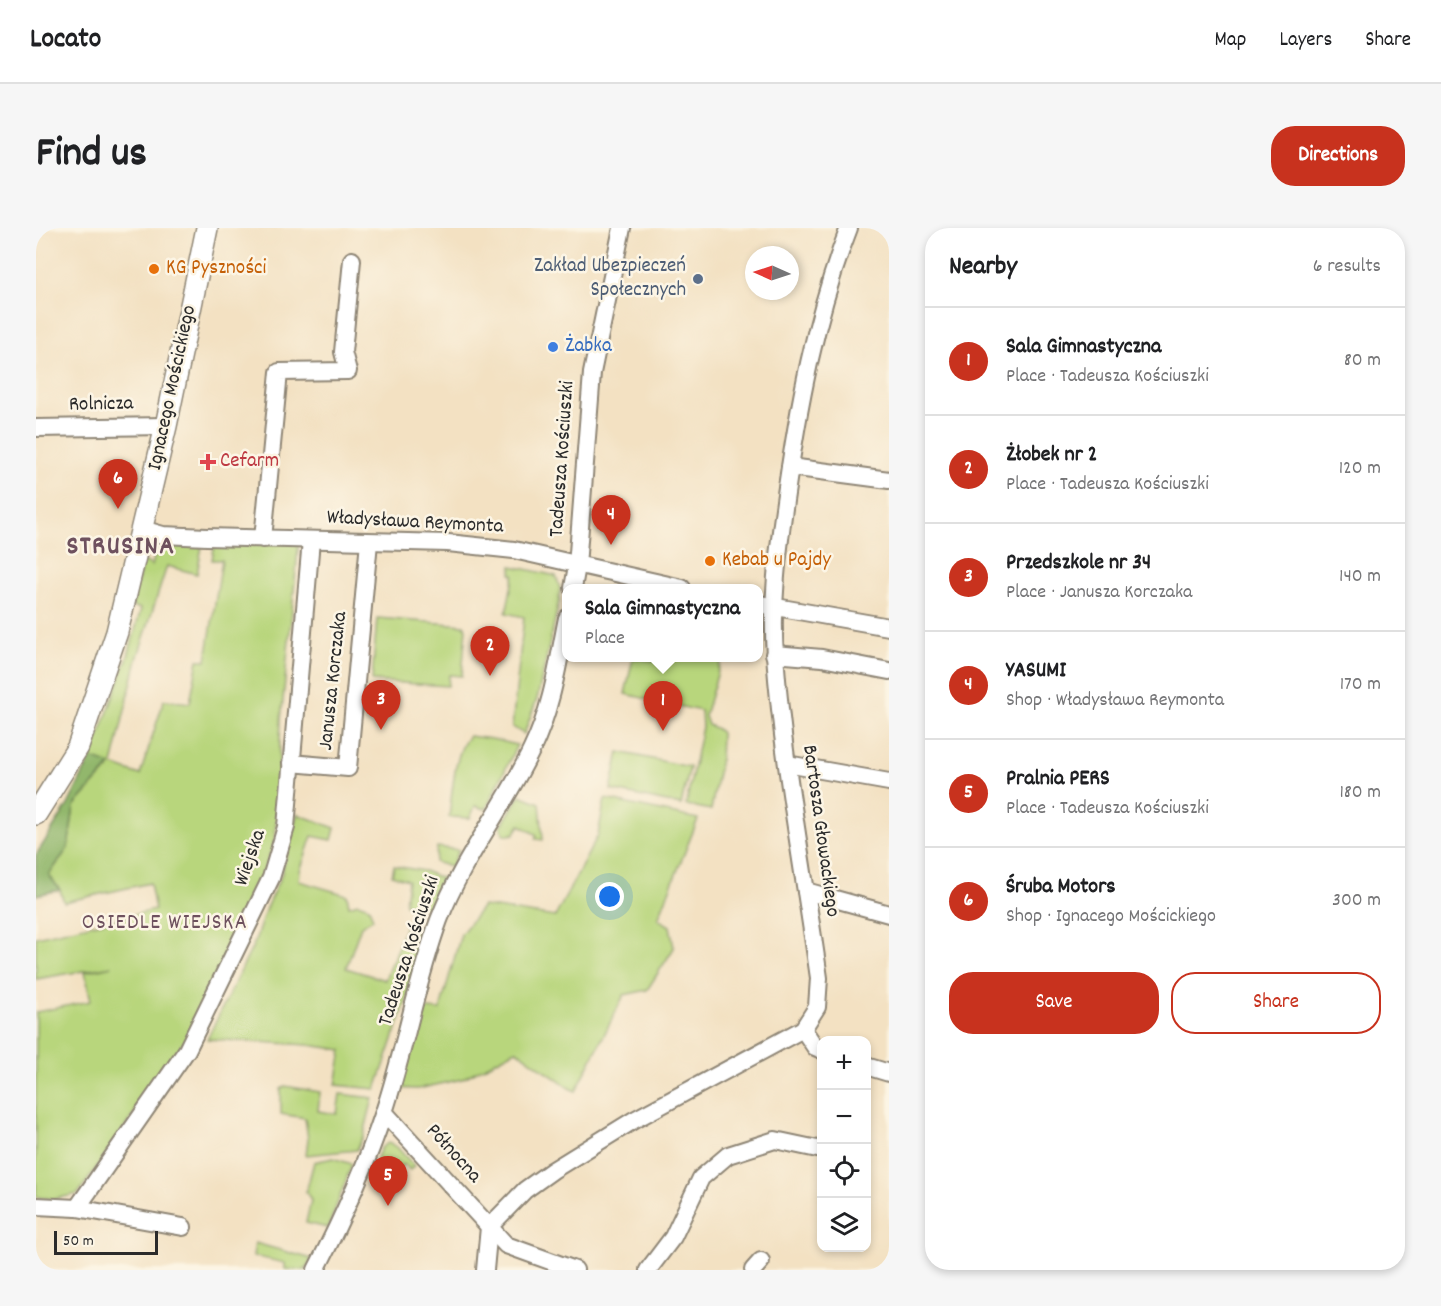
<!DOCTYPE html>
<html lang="en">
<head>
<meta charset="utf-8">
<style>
  :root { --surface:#fff; --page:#f6f6f6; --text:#202124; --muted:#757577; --line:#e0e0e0; --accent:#c8321e }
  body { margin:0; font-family:Dekko,sans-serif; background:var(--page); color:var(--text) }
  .controls { position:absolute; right:18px; bottom:18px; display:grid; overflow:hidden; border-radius:12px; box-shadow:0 3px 9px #0003 }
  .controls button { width:54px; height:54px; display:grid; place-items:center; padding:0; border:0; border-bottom:2px solid var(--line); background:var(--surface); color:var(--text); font:30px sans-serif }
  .compass { position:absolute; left:709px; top:18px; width:54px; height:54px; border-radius:50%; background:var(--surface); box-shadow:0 3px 9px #0003; rotate:273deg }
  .scale { position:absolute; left:18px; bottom:15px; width:104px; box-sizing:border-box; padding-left:6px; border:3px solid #2b2b2b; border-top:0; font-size:16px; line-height:21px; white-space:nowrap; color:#2b2b2b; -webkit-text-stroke:4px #fcf5e5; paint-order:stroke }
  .you { position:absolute; left:574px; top:669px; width:21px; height:21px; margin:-15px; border:4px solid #fff; border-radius:50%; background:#1a73e8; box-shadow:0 0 0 9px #1a73e833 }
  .badge { display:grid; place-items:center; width:39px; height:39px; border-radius:50%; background:var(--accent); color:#fff; font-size:20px; font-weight:700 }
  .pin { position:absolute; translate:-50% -50px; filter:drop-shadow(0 2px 3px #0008) }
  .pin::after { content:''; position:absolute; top:32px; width:21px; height:18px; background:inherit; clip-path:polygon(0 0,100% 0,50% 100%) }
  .popup { position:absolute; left:526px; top:356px; width:201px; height:78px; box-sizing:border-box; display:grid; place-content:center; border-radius:12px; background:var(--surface); filter:drop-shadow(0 2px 4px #0005); font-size:20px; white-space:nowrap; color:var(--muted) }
  .popup b { font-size:22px; color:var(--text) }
  .popup::after { content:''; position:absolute; left:50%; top:100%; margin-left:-12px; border:12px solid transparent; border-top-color:var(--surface) }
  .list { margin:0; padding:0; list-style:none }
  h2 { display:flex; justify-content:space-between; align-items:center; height:78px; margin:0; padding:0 24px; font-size:26px }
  h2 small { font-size:20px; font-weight:400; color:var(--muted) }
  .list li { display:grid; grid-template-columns:39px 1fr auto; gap:18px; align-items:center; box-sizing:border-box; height:108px; padding:0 24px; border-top:2px solid var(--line) }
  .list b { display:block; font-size:22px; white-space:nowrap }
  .list p { margin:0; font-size:20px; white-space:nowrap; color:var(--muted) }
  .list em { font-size:20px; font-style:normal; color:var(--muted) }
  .actions { display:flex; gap:12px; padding:18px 24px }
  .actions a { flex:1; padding:14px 0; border:2px solid var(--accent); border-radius:24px; text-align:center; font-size:21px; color:var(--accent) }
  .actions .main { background:var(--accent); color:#fff }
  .icon { flex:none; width:33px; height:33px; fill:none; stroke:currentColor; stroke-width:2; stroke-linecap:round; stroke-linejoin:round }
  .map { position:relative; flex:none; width:853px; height:1042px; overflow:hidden; border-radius:24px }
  header { display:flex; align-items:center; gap:36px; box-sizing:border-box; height:84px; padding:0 30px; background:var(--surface); border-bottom:2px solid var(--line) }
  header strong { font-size:28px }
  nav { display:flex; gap:33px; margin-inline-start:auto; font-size:21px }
  .intro { display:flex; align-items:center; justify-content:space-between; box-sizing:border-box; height:144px; padding:0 36px }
  h1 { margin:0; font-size:42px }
  .button { padding:15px 27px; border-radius:24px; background:var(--accent); color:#fff; font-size:21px; font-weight:700 }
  main { display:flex; gap:36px; padding:0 36px }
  aside { flex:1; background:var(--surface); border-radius:24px; box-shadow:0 3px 9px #0003 }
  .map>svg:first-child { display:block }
  .green { fill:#b8d67c; stroke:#728054; stroke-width:1.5 }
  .forest { fill:#92b76c; stroke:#5e714c; stroke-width:1.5 }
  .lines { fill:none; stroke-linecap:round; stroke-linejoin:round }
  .minor-casing { stroke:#8f8676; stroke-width:20 }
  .tertiary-casing { stroke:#8f8676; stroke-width:24 }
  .minor { stroke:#fff; stroke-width:16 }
  .tertiary { stroke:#fff; stroke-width:21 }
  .food-dot { fill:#e8710a; stroke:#fcf5e5; stroke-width:2 }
  .service-dot { fill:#5c6f8a; stroke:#fcf5e5; stroke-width:2 }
  .shop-dot { fill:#3f7fe0; stroke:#fcf5e5; stroke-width:2 }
  .health-dot { fill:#e0444e; stroke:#fcf5e5; stroke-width:2 }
  .labels { text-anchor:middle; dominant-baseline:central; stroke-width:5; stroke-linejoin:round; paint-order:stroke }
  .service-label { font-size:21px; fill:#4e5e75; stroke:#fcf5e5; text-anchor:end }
  .food-label { font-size:21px; fill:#c56008; stroke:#fcf5e5; text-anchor:start }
  .shop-label { font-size:21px; fill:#366cbe; stroke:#fcf5e5; text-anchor:start }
  .street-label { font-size:21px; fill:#2b2b2b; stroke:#fcf5e5 }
  .health-label { font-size:21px; fill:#be3a42; stroke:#fcf5e5; text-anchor:start }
  .neighbourhood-label { font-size:22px; letter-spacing:1.5px; fill:#6e515e; stroke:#fcf5e5 }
  .district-label { font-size:27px; font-weight:bold; letter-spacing:1.5px; fill:#6e515e; stroke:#fcf5e5 }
</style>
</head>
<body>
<header>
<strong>Locato</strong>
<nav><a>Map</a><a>Layers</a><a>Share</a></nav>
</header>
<div class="intro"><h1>Find us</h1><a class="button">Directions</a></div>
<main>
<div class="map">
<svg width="853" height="1042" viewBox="0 0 853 1042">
  <rect width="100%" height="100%" fill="#fcf5e5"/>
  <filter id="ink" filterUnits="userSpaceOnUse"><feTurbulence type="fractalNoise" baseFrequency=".0167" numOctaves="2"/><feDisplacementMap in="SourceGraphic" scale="12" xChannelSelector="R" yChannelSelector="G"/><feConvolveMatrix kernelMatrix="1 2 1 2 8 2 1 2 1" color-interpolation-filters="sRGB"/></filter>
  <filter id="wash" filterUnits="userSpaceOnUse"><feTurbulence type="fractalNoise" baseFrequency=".008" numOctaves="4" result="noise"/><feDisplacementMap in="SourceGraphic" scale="24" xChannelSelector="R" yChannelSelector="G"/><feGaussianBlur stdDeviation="1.35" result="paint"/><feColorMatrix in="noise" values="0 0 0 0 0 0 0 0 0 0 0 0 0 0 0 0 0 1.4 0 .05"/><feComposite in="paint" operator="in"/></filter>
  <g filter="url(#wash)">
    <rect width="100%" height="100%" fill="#f3e1c2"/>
    <!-- green -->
    <g class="green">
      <path d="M263,312l-18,180 -6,120 -12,33 -78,168 -107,153 -24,5 -18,-2v-185l55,-11 -6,-29 27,-6 -76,13v-42l119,-27 -5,-27 -86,19 -4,-12 -11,-15 19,-27 6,-42 37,-40 -20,-8 37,-102 13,-47 -9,-3 11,-46 9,6 5,-21 45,1 -5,28 -30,-8 -30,93 -25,106 28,10 24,-75 26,3 8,-43h8l16,-100h-10l3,-18z"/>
      <path d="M476,338l44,10 4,12 -1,14 -22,97 -13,35 -12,-7 12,-110 -18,-4 8,-39h-3z"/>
      <path d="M341,390l87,7 2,3 -4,48 -13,-1 -1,11 -76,-5z"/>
      <path d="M597,430l22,3 1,-3h66l-17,58 3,9 9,4 4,4 -1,29 -9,48 -25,-5 16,-78 -1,-16 -76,-17z"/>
      <path d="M433,508l23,3 25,6 -31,64 -11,-3 -5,12 -21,-1c3,-21 5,-66 20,-81z"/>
      <path d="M583,524l71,15 -9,38 -70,-15z"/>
      <path d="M484,567l20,8 3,37 -8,-1 2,-4 -17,-10 -6,9 -6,1 -5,-2 -2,-7z"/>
      <path d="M569,571l93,20 -40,100 12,7 4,22 -27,42 -23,5 -48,96 -7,-3 -53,-38 -54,29 -44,10 -27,-1 22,-80 27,2 21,-76 22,-28 72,11 43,-82z"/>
      <path d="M261,586l38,14 -3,12 -20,-4 -12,35 -1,10 48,14 2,11 9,-3 11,4 4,12 -12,7 -15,42 39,12 6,-17h2l12,-37 20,7 -14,54 -35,102 -40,-4 6,-35 -33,-5 -102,-6 47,-95 12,-36 15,-32z"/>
      <path d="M401,619l22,3 -8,17 -16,-5z"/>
      <path d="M358,638l30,5 22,9 -12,29 -29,-5 3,-24 -16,-5z"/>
      <path d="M249,858l35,6 -2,19 19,3 3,-20 33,4 -9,36 -7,16 -51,5 2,-16 -3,-21 -24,-4v-25z"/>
      <path d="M352,915l9,4 17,19 -4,4 -6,-6 -14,12 7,9 -7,8 -5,-5 3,-10 -4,-5 -11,-6 8,-19z"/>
      <path d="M297,930l19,6 -24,64 -22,-5 5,-23 -5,-8 8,-30z"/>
      <path d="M219,1015l57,16 -7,11 -20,-1v-6l-32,-7z"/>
    </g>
    <!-- forest -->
    <path class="forest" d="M55,530l20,7 -37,41 -6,42 -19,27 11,15 -24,5v-40l32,-50z"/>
  </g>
  <g filter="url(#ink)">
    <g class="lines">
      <!-- minor casing -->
      <g class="minor-casing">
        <g id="minor">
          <path d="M0,200l130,-2"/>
          <path d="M754,239l99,13"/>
          <path d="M106,301l21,6 44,2 241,6 66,7 168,38"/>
          <path d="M227,311l16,-167 69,-1 -5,-19 9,-92"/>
          <path d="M537,360l4,-22 15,-193 30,-145"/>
          <path d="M723,376l130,23"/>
          <path d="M738,426l48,4 67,13"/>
          <path d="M255,535l57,5 21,-226"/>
          <path d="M751,536l102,18"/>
          <path d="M770,663l83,23"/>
          <path d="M767,801l12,18 7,3"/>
          <path d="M830,838l23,7"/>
          <path d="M348,884l122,133 69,25"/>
          <path d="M0,978l41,2 106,19"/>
          <path d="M41,980l110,-158 84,-172 15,-51 25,-287"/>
          <path d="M280,1042c26,-51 50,-104 68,-158 21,-63 32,-129 55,-192 23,-61 65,-112 93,-171 20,-41 26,-86 35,-131"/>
          <path d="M449,1042l4,-43 36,-37 28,-20 81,-50 169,-91 14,-22 2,-29c-15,-107 -36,-215 -44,-323 -4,-52 3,-103 10,-154 13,-93 30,-185 64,-273"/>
          <path d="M612,1042l25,-33 28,-59 27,-23 47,-15 47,10"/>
          <path d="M717,1042l8,-9"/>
        </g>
      </g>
      <!-- tertiary casing -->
      <g class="tertiary-casing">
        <path id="tertiary" d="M0,586l42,-67 39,-115 49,-206 41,-198"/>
      </g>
      <!-- minor -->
      <use href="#minor" class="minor"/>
      <!-- tertiary -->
      <use href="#tertiary" class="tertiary"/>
    </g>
  </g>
  <!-- markers -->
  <g class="food-dot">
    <circle cx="118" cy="41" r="6"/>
    <circle cx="674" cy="333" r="6"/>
  </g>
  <circle class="service-dot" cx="662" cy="51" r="6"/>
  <circle class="shop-dot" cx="517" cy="119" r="6"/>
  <path class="health-dot" d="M169 225h6v6h6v6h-6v6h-6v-6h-6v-6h6z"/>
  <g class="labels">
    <!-- service labels -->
    <g class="service-label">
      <text x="650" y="39">Zakład Ubezpieczeń<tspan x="650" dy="24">Społecznych</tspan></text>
    </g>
    <!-- food labels -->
    <g class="food-label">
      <text x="130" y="41">KG Pyszności</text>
      <text x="686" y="333">Kebab u Pajdy</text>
    </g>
    <!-- shop labels -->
    <g class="shop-label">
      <text x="529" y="119">Żabka</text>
    </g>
    <!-- street labels -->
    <g class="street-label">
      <text transform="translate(137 160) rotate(-78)">Ignacego Mościckiego</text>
      <text transform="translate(65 177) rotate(-1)">Rolnicza</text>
      <text transform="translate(527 231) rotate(-86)">Tadeusza Kościuszki</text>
      <text transform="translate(379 295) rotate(3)">Władysława Reymonta</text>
      <text transform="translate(298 453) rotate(-84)">Janusza Korczaka</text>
      <text transform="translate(784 603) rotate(82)">Bartosza Głowackiego</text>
      <text transform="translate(215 630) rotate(-71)">Wiejska</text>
      <text transform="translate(374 723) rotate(-72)">Tadeusza Kościuszki</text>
      <text transform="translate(417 926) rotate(48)">Północna</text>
    </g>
    <!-- health labels -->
    <g class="health-label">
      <text x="184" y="234">Cefarm</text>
    </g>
    <!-- neighbourhood labels -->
    <g class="neighbourhood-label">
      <text x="129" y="695">OSIEDLE WIEJSKA</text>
    </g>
    <!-- district labels -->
    <g class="district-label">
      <text x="85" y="319">STRUSINA</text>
    </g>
  </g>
</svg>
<div class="controls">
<button>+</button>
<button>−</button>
<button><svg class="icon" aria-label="locate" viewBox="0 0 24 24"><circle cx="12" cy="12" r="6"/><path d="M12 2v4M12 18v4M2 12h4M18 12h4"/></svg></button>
<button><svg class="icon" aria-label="layers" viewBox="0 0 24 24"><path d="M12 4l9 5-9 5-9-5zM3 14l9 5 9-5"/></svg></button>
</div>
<svg class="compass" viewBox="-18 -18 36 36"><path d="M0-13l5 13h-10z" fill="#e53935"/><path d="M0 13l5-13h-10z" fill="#757577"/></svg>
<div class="scale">50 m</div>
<div class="you"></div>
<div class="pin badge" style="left:627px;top:503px">1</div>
<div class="popup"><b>Sala Gimnastyczna</b>Place</div>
<div class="pin badge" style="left:454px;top:448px">2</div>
<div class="pin badge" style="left:345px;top:502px">3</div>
<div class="pin badge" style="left:575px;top:317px">4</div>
<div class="pin badge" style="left:352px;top:978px">5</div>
<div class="pin badge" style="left:82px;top:281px">6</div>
</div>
<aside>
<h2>Nearby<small>6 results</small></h2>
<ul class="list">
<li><span class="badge">1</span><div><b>Sala Gimnastyczna</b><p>Place · Tadeusza Kościuszki</p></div><em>80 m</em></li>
<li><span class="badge">2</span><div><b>Żłobek nr 2</b><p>Place · Tadeusza Kościuszki</p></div><em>120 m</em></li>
<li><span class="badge">3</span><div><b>Przedszkole nr 34</b><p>Place · Janusza Korczaka</p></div><em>140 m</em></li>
<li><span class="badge">4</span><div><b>YASUMI</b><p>Shop · Władysława Reymonta</p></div><em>170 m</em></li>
<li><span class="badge">5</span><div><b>Pralnia PERS</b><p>Place · Tadeusza Kościuszki</p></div><em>180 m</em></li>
<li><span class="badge">6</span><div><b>Śruba Motors</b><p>Shop · Ignacego Mościckiego</p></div><em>300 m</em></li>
</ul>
<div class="actions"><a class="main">Save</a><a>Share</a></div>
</aside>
</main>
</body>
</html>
